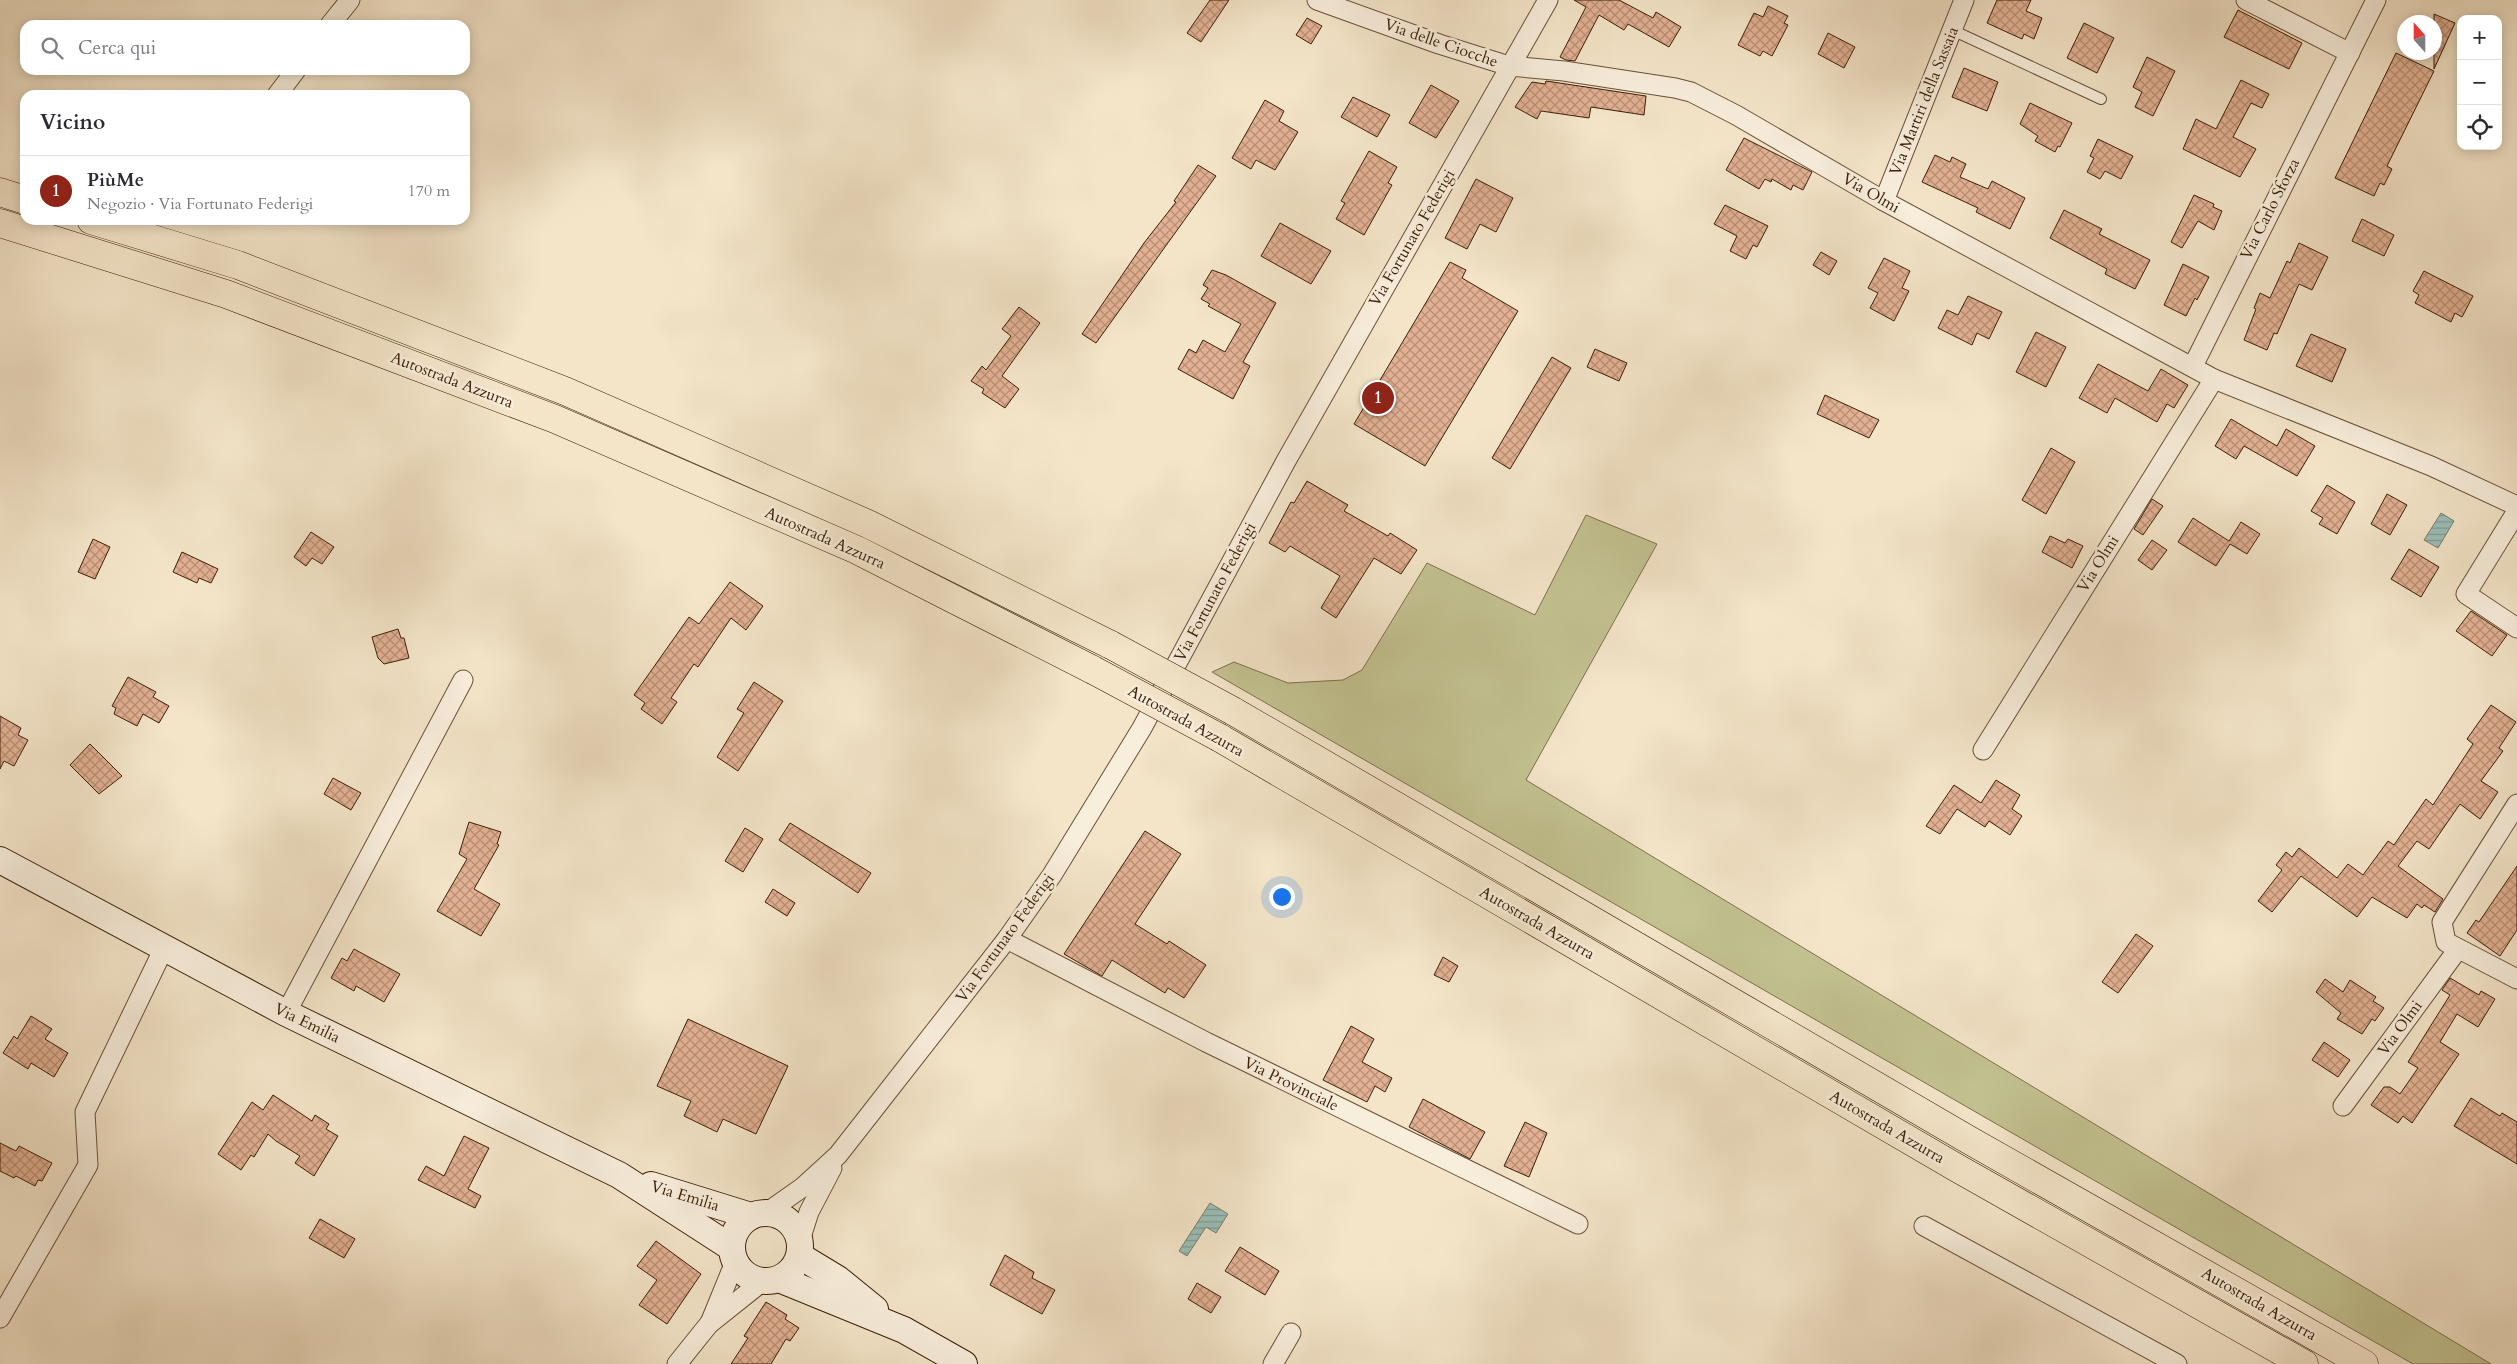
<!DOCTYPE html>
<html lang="it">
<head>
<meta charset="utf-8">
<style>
  :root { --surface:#fff; --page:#f2f2f3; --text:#2b2b33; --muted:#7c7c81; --line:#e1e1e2; --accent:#8f2418 }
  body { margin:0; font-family:Cardo,serif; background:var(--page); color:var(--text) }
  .controls { position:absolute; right:15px; top:15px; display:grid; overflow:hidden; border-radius:10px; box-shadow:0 2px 12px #0003 }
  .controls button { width:45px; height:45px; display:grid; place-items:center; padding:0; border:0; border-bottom:1px solid var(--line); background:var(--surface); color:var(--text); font:25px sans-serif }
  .compass { position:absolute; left:2397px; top:15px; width:45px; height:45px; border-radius:50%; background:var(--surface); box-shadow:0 2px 12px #0003; rotate:339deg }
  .you { position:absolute; left:1281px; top:896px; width:18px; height:18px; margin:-12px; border:4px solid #fff; border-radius:50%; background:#1a73e8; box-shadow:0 0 0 8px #1a73e833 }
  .badge { display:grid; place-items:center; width:32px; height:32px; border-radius:50%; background:var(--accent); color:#fff; font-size:16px; font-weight:700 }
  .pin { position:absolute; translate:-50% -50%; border:2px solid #fff; box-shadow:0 1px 5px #0006 }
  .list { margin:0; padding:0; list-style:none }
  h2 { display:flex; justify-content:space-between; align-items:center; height:65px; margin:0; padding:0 20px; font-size:21px }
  h2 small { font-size:16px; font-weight:400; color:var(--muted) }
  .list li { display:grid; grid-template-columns:32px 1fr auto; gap:15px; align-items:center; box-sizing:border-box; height:70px; padding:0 20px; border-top:1px solid var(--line) }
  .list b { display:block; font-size:19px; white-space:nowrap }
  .list p { margin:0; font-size:16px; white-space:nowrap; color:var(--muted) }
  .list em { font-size:16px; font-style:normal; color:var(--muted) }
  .icon { flex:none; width:28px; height:28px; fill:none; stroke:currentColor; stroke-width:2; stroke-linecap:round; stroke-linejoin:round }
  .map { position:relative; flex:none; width:2517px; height:1364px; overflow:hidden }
  .search { position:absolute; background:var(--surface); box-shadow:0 2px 12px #0003; left:20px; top:20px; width:450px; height:55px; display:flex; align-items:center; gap:12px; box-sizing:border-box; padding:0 18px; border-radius:15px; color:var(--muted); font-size:19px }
  .panel { position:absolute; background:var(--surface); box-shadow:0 2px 12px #0003; left:20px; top:90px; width:450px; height:135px; border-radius:15px }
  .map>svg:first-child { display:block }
  .grass { fill:#c3c291; stroke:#80704c }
  .water { fill:url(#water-rules); stroke:#767f71 }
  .building { fill:url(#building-cross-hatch); stroke:#3d1f06 }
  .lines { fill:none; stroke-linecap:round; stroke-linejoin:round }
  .service-casing { stroke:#6b5037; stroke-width:12 }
  .minor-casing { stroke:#6b5037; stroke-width:21 }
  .secondary-casing { stroke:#3d1f06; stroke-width:28 }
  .motorway-casing { stroke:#3d1f06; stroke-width:29 }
  .service { stroke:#f8eedc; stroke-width:10 }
  .minor { stroke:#f8eedc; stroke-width:19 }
  .secondary { stroke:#f8eedc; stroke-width:26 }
  .motorway { stroke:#f4e5c9; stroke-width:28 }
  .motorway-bridge-casing { stroke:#3d1f06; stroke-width:29; stroke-linecap:butt }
  .motorway-bridge { stroke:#f4e5c9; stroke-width:28 }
  .labels { text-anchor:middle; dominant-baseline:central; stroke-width:5; stroke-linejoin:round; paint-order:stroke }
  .street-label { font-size:16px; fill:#3d1f06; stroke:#f8eedc }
</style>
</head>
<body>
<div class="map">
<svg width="2517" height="1364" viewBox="0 0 2517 1364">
  <defs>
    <pattern id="water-rules" width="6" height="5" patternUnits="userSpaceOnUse" patternTransform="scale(1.25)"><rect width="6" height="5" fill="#9cbfb9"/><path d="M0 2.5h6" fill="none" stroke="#809b94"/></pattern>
    <pattern id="building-cross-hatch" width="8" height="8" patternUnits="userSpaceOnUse" patternTransform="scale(1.25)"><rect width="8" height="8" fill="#e2b193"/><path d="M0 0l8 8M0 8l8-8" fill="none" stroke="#b88f76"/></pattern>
  </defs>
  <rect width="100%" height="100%" fill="#f4e5c9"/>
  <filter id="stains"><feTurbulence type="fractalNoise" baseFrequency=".004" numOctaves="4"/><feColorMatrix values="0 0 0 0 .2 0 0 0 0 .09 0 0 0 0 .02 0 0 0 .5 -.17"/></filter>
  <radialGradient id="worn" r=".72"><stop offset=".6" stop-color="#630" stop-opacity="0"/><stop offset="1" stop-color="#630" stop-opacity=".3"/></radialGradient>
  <!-- grass -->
  <path class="grass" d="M1586,515l71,29 -131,236 965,584h-78l-1201,-692 22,-10 54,21 55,-3 19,-10 65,-107 108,52z"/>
  <!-- water -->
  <g class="water">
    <path d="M2441,513l13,8 -16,27 -14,-8z"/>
    <path d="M1210,1203l18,11 -12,19 -10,-6 -19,29 -8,-5z"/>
  </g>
  <!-- building -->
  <g class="building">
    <path d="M1210,0h19l-28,42 -14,-9z"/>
    <path d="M1574,0h45l34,18 3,-6 25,15 -12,20 -41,-23 -4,6 -25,-15 -24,46 -9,-1 -6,-3 26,-50z"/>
    <path d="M1997,0h34l-5,11 16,7 -8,21 -10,-5 -2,5 -35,-16z"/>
    <path d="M1768,6l20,10 -4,7 4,2 -16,31 -9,-5 -3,5 -22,-11 16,-32 9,4z"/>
    <path d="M2238,10l64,33 -13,26 -65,-32z"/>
    <path d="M2434,14l21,9 -21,46z"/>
    <path d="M1307,18l15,8 -11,18 -15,-9z"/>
    <path d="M2084,23l30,15 -17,35 -30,-15z"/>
    <path d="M1828,33l27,14 -11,21 -26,-14z"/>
    <path d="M2396,53l38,18 -47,95 5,3 -8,16 -4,-2 -6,13 -39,-18z"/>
    <path d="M2147,57l28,14 -22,45 -18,-9 7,-15 -9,-5z"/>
    <path d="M1964,68l34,14 -11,29 -35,-14z"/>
    <path d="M2241,80l28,14 -7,14 -11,-5 -18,34 23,12 -16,28 -57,-28 13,-30 20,10z"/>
    <path d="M1546,81l100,15 -2,19 -53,-8 -2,11 -48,-7 -4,8 -22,-12 17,-25 13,2z"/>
    <path d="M1431,85l28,16 -23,37 -27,-15z"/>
    <path d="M1353,97l37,18 -13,22 -36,-20z"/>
    <path d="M1265,100l19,11 -5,10 19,11 -23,38 -19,-10 -5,9 -19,-11z"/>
    <path d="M2030,103l42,20 -12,24 -2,-1 -3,6 -20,-11 3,-5 -18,-12z"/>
    <path d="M1744,138l68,34 -9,18 -10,-5 -2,5 -19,-11 -1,3 -6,-3 -6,10 -33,-19z"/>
    <path d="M2098,139l35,17 -12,23 -16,-8 -5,8 -13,-7 7,-14 -4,-2z"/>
    <path d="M1369,151l28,16 -9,16 4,2 -28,50 -28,-16 9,-16 -4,-2z"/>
    <path d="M1935,155l15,7 2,-5 14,7 -6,13 28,12 4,-8 33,17 -15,31 -34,-17 2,-4 -56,-26z"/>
    <path d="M1198,165l18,11 -120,167 -14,-9 62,-91 32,-41 -2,-1z"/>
    <path d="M1476,179l37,19 -17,34 -16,-8 -13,25 -22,-11z"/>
    <path d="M2194,195l20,9 -1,3 9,4 -8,19 -16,-9 -16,27 -11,-6z"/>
    <path d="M1725,205l43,21 -11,21 -4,-2 -7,14 -16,-8 7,-15 -23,-12z"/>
    <path d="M2064,210l38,19 -3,5 51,26 -15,29 -30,-15 2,-5 -57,-31z"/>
    <path d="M2362,219l32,16 -10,21 -32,-15z"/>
    <path d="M1280,223l51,28 -20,33 -50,-28z"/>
    <path d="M2299,243l29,14 -16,33 -13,-6 -22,50 -3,-1 -7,17 -23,-10 12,-31 -2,-1 6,-15 10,5 17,-37 3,2z"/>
    <path d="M1821,252l16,9 -8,14 -16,-10z"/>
    <path d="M1884,258l26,13 -8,17 7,3 -15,30 -24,-13 8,-15 -10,-5z"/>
    <path d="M1450,262l16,8 -4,8 56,33 -93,155 -71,-42z"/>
    <path d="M2183,264l26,13 -12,23 -2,-2 -9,18 -22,-11z"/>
    <path d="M1212,270l14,5 50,28 -33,59 7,4 -17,33 -55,-30 11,-20 7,4 7,-13 22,12 16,-28 -33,-18 2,-2 -9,-5 7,-11 -5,-3z"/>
    <path d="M2424,271l49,25 -11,21 -7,-4 -4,9 -36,-19 4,-8 -6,-4z"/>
    <path d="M1968,296l34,16 -13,27 -12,-6 -5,12 -34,-17 9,-18 11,5z"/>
    <path d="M1019,307l21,16 -38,53 17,13 -14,19 -23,-15 2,-4 -13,-8 11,-15 4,4 25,-34 -9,-7z"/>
    <path d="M2036,332l30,15 -20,40 -30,-15z"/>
    <path d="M2311,334l35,15 -14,33 -36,-16z"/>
    <path d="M1595,349l32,14 -8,18 -32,-14z"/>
    <path d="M1552,357l19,11 -61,101 -18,-11z"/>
    <path d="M2098,364l50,27 13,-22 27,16 -14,23 -7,-4 -10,18 -42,-24 -8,15 -28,-15z"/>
    <path d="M1825,395l54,25 -10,18 -52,-24z"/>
    <path d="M2231,419l46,27 9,-17 29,17 -18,30 -53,-30 -8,13 -21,-13z"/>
    <path d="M2051,448l24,14 -29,52 -24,-14z"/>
    <path d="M1307,481l41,24 -4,6 44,25 2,-3 27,17 -16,24 -27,-16 -38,60 -15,-10 19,-32 -50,-30 -5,6 -16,-9 22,-41 3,1z"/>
    <path d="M2327,485l28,17 -18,32 -18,-10 4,-6 -12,-7z"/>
    <path d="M2387,494l20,11 -17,30 -19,-11z"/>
    <path d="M2152,499l11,7 -20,29 -9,-6z"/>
    <path d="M2193,518l36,23 12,-19 19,12 -13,20 -17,-10 -14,22 -38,-24z"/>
    <path d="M311,532l23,15 -12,17 -10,-6 -6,8 -12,-9z"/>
    <path d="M2050,536l15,7 3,-4 15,7 -11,22 -30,-16z"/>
    <path d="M93,539l17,8 -15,32 -17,-7z"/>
    <path d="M2152,540l15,10 -15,20 -14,-10z"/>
    <path d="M2409,549l30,18 -18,30 -30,-18z"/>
    <path d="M182,552l36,17 -7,14 -12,-5 -2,5 -24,-11z"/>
    <path d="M730,582l33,24 -17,24 -15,-12 -33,49 -4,-3 -23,34 6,4 -15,22 -21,-15 4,-6 -11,-8 55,-78 10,7z"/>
    <path d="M2471,611l36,24 -15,21 -36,-25z"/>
    <path d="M398,629l3,9h3l5,20 -25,6 -6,-6 -6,-21z"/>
    <path d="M128,677l28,15 -3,5 16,9 -10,17 -16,-9 -6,12 -23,-12 2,-6 -4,-2z"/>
    <path d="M754,682l29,19 -45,70 -21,-14 27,-44 -7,-4z"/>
    <path d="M2491,705l25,17 -17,26 4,3 -22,30 17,11 -18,27 -20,-15 -31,45 -12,-8 -19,25 45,33 -8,13 -11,-7 -2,3 -5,-4 -10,14 -35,-21 -15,20 -56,-41 -29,36 -14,-11 24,-31 -6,-5 10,-13 6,5 7,-9 38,30 11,-14 15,11 25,-34 6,4 32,-46 7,6 40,-61 -6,-5z"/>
    <path d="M0,716l21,12 -3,7 10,5 -14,26 -10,-5 -4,8z"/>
    <path d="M90,744l32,32 -23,18 -29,-29z"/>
    <path d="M333,778l28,15 -10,17 -27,-16z"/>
    <path d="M1996,780l24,15 -8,14 10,7 -12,19 -21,-14 -4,6 -28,-18 -17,25 -14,-8 28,-41 27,18z"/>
    <path d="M469,822l32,10 -4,12 2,1 -25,44 26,15 -19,32 -44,-25 30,-52 -8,-5z"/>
    <path d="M790,823l81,50 -13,20 -79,-53z"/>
    <path d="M745,828l18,11 -20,33 -18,-11z"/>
    <path d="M1145,831l36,23 -46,70 32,20 2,-3 37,24 -22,33 -16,-10 -3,5 -53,-33 -10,16 -38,-22z"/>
    <path d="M2517,866v64l-17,26 -33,-23 9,-13 3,2z"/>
    <path d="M773,889l22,14 -8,13 -22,-14z"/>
    <path d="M2136,934l17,12 -35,47 -16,-11z"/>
    <path d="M354,949l46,25 -16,28 -28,-16 -2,5 -23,-13 11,-20 5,3z"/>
    <path d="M1443,957l15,9 -9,16 -15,-7z"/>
    <path d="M2450,978l29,17 2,-4 14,8 -17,28 -21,-13 -17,28 19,12 -47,69 -9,-7 -5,7 -27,-18 13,-18h6l10,7 18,-26 -10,-6 42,-67 -8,-5z"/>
    <path d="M2325,979l18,13 7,-12 26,17 -3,4 11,7 -9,13 -3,-2 -10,15 -25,-15 4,-6 -25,-21z"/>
    <path d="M31,1016l21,13 -7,10 23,14 -14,24 -23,-14 -3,6 -25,-16 11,-17 3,3z"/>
    <path d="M688,1019l100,47 -32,68 -33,-15 -6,13 -33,-16 7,-15 -34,-15z"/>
    <path d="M1351,1026l23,13 -12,23 30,16 -7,14 -10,-6 -8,16 -44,-22z"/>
    <path d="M2324,1042l26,18 -12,17 -26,-17z"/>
    <path d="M273,1095l39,26 3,-6 14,9 -3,5 12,7 -24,40 -19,-13 5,-7 -24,-15 -8,-7 -14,23 -3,-2 -10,15 -23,-16 34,-52 11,8z"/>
    <path d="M2471,1098l29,18 2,-3 15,9v42l-63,-38z"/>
    <path d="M1423,1099l62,33 -15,27 -61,-32z"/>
    <path d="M1525,1122l22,11 -18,44 -25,-11z"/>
    <path d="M464,1136l25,12 -21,41 13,7 -6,12 -57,-28 8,-14 18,10z"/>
    <path d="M0,1143l16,8 3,-5 33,17 -10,18 -4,-1 -3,6 -19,-10 -2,2 -14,-7z"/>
    <path d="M320,1219l35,20 -11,19 -35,-20z"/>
    <path d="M656,1241l45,33 -34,50 -28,-19 18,-25 -20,-14z"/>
    <path d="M1240,1247l39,24 -14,24 -40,-24z"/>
    <path d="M1005,1255l29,17 -2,6 23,12 -13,24 -52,-29z"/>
    <path d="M1197,1283l24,14 -10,16 -23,-14z"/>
    <path d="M766,1302l21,13 -2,4 14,9 -9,13 -4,-2 -15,25h-40l17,-26 -4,-2z"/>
  </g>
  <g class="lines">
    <!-- service casing -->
    <g class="service-casing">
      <path id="service" d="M1952,30l149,69"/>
    </g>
    <!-- minor casing -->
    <g class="minor-casing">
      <g id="minor">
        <path d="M1317,0l122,44 70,22 55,5 111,17 16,4 45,23 148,86 330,178 217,87 86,40"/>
        <path d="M2246,0l104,53"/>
        <path d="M330,25l20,-25"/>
        <path d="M277,95l19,-25"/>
        <path d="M1884,201l80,-201"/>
        <path d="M2193,366l183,-366"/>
        <path d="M2517,511l-51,83 51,34"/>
        <path d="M1983,750l231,-371"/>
        <path d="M2517,804l-75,118 4,20 71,37"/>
        <path d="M1007,939l199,103 372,182"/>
        <path d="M286,1013l177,-333"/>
        <path d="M2343,1106l115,-157"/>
        <path d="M766,1213l37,-26 35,-32 169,-216 45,-64 90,-147 144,-267 262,-461"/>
        <path d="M1924,1226l253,138"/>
        <path d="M800,1240l9,-28 23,-44"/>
        <path d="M0,1318l88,-153 -3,-53 79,-164"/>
        <path d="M710,1323l25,-61"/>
        <path d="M677,1364l32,-40 54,-43"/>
        <path d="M1273,1364l18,-31"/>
      </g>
    </g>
    <!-- secondary casing -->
    <g class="secondary-casing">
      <g id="secondary">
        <path d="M0,860l286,153 333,162 113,73"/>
        <path d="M651,1185l100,31"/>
        <circle cx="766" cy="1247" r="34"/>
        <path d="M800,1256l38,23 37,30"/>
        <path d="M779,1279l125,51 60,34"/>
      </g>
    </g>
    <!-- motorway casing -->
    <g class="motorway-casing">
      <g id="motorway">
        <path d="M0,192l25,8"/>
        <path d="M91,220l147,45 327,126 303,133 243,121"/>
        <path d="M0,223l226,71 329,125 302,131 236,120"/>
        <path d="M1233,711l736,429 395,224"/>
        <path d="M1220,738l737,430 347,196"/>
      </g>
    </g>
    <!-- service -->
    <use href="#service" class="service"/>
    <!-- minor -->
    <use href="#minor" class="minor"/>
    <!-- secondary -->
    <use href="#secondary" class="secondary"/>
    <!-- motorway -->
    <use href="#motorway" class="motorway"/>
    <!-- motorway-bridge casing -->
    <g class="motorway-bridge-casing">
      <g id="motorway-bridge">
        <path d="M1111,645l122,66"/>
        <path d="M1093,670l127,68"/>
      </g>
    </g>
    <!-- motorway-bridge -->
    <use href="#motorway-bridge" class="motorway-bridge"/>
  </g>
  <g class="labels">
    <!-- street labels -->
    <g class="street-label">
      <text transform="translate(1441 43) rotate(19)">Via delle Ciocche</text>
      <text transform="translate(1924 101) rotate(-68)">Via Martiri della Sassaia</text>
      <text transform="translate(1871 193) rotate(30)">Via Olmi</text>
      <text transform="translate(2270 209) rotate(-63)">Via Carlo Sforza</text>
      <text transform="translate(1412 238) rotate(-60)">Via Fortunato Federigi</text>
      <text transform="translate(452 380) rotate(21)">Autostrada Azzurra</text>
      <text transform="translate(825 538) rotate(24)">Autostrada Azzurra</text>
      <text transform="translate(2098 564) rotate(-58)">Via Olmi</text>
      <text transform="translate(1215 592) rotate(-62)">Via Fortunato Federigi</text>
      <text transform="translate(1186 721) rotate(29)">Autostrada Azzurra</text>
      <text transform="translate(1537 923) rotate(30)">Autostrada Azzurra</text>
      <text transform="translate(1005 938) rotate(-54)">Via Fortunato Federigi</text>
      <text transform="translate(307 1023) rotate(26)">Via Emilia</text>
      <text transform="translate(2400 1028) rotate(-54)">Via Olmi</text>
      <text transform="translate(1291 1084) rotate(26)">Via Provinciale</text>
      <text transform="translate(1887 1127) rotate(30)">Autostrada Azzurra</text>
      <text transform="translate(685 1196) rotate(17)">Via Emilia</text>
      <text transform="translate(2259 1304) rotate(30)">Autostrada Azzurra</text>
    </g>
  </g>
  <rect width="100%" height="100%" filter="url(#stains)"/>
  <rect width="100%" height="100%" fill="url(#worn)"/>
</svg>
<div class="controls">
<button>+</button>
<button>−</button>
<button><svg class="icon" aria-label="locate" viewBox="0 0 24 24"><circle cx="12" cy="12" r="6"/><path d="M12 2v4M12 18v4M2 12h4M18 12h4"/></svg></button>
</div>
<svg class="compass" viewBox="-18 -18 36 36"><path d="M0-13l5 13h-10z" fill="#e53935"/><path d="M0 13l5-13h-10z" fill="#7c7c81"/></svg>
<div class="you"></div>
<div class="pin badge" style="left:1378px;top:398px">1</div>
<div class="search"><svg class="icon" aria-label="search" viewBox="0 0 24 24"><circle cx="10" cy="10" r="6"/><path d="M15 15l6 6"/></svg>Cerca qui</div>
<section class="panel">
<h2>Vicino<small></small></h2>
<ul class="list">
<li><span class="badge">1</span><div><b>PiùMe</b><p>Negozio · Via Fortunato Federigi</p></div><em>170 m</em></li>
</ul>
</section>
</div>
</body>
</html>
